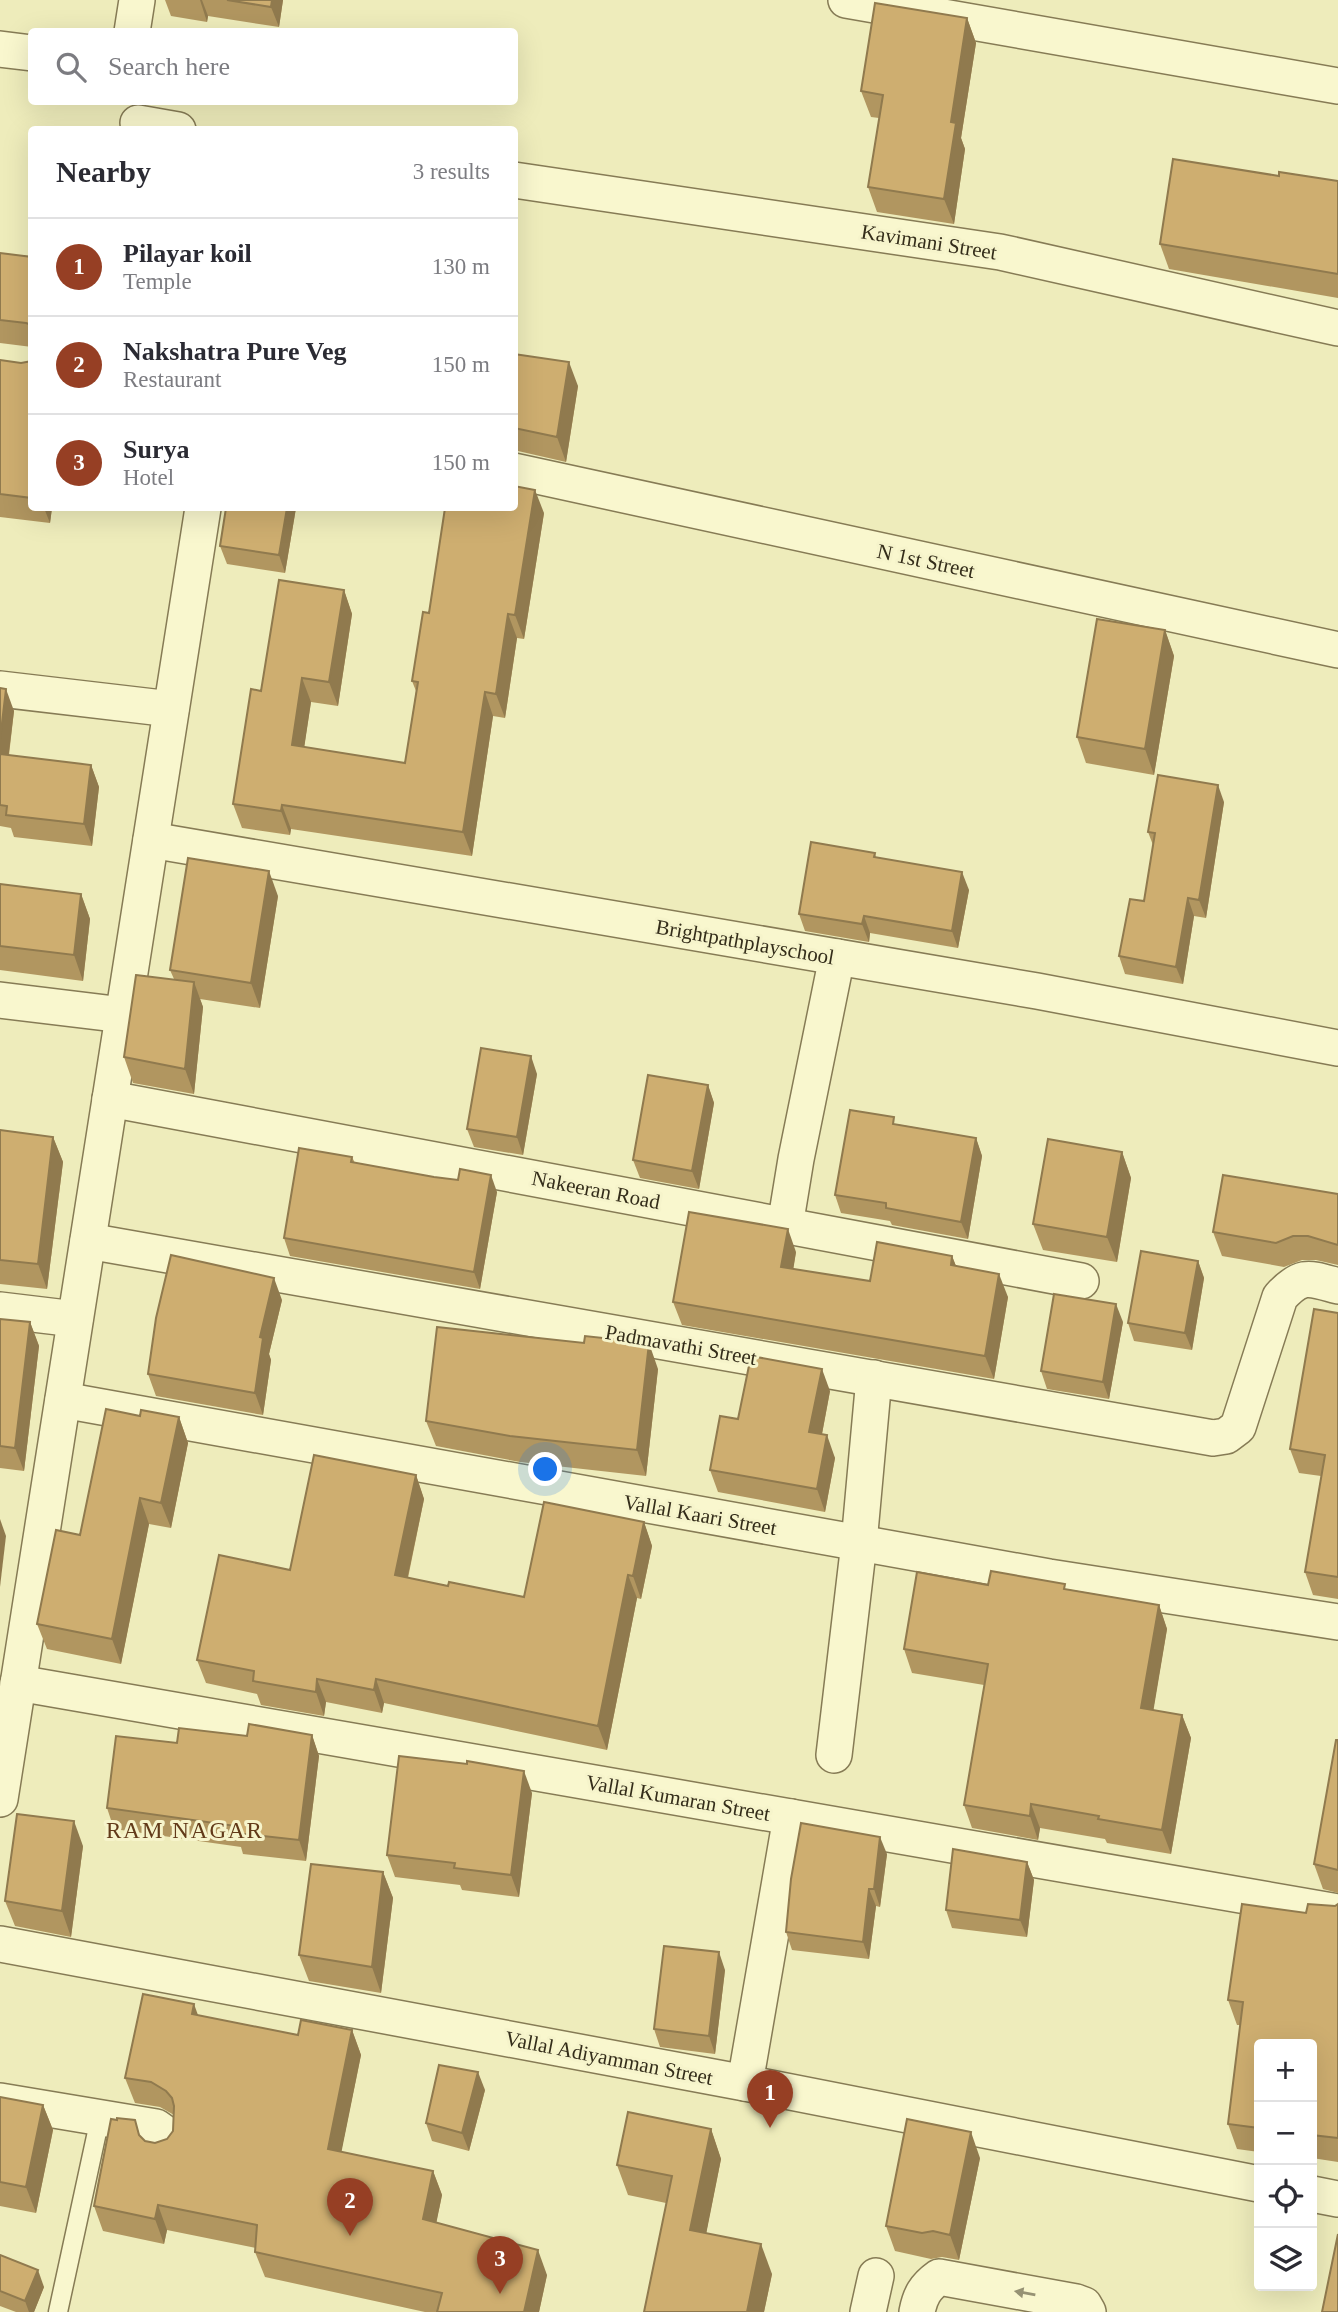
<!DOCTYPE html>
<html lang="en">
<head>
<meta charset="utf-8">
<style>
  :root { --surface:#fff; --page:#f2f2f3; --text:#2b2b33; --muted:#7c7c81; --line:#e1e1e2; --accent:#963f24 }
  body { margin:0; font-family:Georgia,serif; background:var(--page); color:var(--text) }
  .controls { position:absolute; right:21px; bottom:21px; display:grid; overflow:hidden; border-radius:7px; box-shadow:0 7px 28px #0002 }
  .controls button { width:63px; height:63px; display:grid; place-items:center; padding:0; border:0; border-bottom:2px solid var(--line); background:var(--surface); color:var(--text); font:35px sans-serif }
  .you { position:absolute; left:546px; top:1470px; width:24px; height:24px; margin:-18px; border:5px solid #fff; border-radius:50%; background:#1a73e8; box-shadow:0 0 0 10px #1a73e833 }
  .badge { display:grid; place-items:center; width:46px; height:46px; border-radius:50%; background:var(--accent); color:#fff; font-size:23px; font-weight:700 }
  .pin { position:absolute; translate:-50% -58px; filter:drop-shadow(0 2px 4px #0008) }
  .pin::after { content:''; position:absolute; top:37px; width:24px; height:21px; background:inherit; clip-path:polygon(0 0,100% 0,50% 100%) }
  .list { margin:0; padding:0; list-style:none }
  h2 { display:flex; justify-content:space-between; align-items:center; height:91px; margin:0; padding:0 28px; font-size:30px }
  h2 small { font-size:23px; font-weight:400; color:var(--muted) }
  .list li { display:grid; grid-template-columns:46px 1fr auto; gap:21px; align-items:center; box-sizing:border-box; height:98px; padding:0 28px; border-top:2px solid var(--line) }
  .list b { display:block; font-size:26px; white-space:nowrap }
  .list p { margin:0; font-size:23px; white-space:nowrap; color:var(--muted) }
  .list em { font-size:23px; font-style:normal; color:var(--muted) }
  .icon { flex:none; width:38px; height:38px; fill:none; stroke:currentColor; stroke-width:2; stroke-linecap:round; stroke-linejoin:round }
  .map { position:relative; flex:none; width:1338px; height:2312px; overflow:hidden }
  .search { position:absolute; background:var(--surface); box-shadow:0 7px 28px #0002; left:28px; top:28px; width:490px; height:77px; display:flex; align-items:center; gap:18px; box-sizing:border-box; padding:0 24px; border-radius:7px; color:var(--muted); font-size:26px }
  .panel { position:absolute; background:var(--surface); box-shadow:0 7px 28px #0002; left:28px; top:126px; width:490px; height:385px; border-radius:7px }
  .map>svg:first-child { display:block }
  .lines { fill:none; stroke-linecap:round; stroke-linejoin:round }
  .lane-casing { stroke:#867b55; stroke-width:21 }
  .street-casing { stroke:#867b55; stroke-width:38 }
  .lane { stroke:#f9f7ce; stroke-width:18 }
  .street { stroke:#f9f7ce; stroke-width:35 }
  .wall { fill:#b19660 }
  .shaded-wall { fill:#907a4e }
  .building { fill:#ceae70; stroke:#907a4e; stroke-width:2 }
  .oneway { fill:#969274 }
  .labels { text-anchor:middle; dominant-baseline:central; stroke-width:6; stroke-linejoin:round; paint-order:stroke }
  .street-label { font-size:21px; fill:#342d1a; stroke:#f6f4cb }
  .neighbourhood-label { font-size:23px; letter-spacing:2px; fill:#623a19; stroke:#f6f4cb }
</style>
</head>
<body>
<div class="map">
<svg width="1338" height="2312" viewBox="0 0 1338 2312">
  <rect width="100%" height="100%" fill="#eeecbb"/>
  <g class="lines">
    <!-- lane casing -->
    <g class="lane-casing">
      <path id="lane" d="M58,2312l42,-194"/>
    </g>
    <!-- street casing -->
    <g class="street-casing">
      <g id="street">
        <path d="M846,0l492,86"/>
        <path d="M132,32l5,-32"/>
        <path d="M0,49l32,4"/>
        <path d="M138,123l40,7"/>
        <path d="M514,180l486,72 338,76"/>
        <path d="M514,471l824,179"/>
        <path d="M0,689l171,20"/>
        <path d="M151,840l886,151 301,57"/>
        <path d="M0,1000l123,15"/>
        <path d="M110,1099l971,182"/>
        <path d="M785,1226l11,-67 41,-202"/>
        <path d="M88,1241l1125,197 13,-2 12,-9 42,-130c22,-24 29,-19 58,-11"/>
        <path d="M0,1310l75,9"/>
        <path d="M63,1400l986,177 289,45"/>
        <path d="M18,1683l1320,229"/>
        <path d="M834,1755l25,-212 15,-165"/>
        <path d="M0,1799l203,-1291"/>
        <path d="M0,1944l745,139 514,101"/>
        <path d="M745,2083l46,-266"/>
        <path d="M0,2101l156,26 7,5 1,16"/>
        <path d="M1312,2194l26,5"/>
        <path d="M868,2312l8,-36"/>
        <path d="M917,2312c3,-16 8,-25 22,-35l137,25 8,3 4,7"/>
      </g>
    </g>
    <!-- lane -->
    <use href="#lane" class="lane"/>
    <!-- street -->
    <use href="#street" class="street"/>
  </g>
  <!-- wall -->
  <g class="wall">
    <path d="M165,0h118l-4,27 -71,-11 -1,6 -36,-6z"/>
    <path d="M967,18l9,25 -15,95 4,11 -11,75 -77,-12 -9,-25 11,-69 -8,-1 -10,-26z"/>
    <path d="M1279,176l59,5v117l-169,-29 -9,-25z"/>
    <path d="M0,253l32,4v90l-32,-4z"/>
    <path d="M514,354l64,32 -12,76 -48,-11 -4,1z"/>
    <path d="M0,360l21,3 11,-2v147h20l-2,15 -50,-6z"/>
    <path d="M296,508l-11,65 -58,-9 -7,-18z"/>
    <path d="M544,513l-20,126 -7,-1 -12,80 -12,-2 -21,140 -181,-27 -1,6 -48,-7 -9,-24 28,-113 83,-101 8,24 -14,92 -27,-4 -7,45 101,16 11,-72 -4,-10 17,-68z"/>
    <path d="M1165,630l9,26 -20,119 -68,-12 -9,-26z"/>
    <path d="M0,688l14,23 -5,44 82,10 8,22 -7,59 -78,-9 -3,-9 -11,-2z"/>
    <path d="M1224,802l-18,116 -12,-2 -11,68 -58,-10 -6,-18 25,-55 9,-56 -5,-13z"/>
    <path d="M875,853l1,5 93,32 -11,58 -88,-15 -1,9 -64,-11 -6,-17z"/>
    <path d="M0,884l81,10 9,25 -7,62 -83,-11z"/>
    <path d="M278,896l-18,112 -60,-9 3,8 -9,87 -61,-11 -9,-26 50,-78 -4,-9z"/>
    <path d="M537,1074l-14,81 -49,-8 -7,-18z"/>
    <path d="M708,1085l6,18 -15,86 -59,-11 -7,-18z"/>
    <path d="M896,1124l80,14 6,18 -14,83 -76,-14 -2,-4 -49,-8 -6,-18z"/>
    <path d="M0,1130l53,7 10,25 -16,127 -47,-5z"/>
    <path d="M1122,1152l9,26 -14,84 -74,-12 -10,-26z"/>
    <path d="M352,1157l3,6 142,29 -17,97 -190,-33 -6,-18z"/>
    <path d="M1338,1194v71l-22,-5h-14l-18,7 -62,-11 -9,-24z"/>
    <path d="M796,1252l-3,17 77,12 82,-25 4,10 52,31 -14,82 -312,-54 -9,-23z"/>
    <path d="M1198,1261l6,17 -12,72 -58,-9 -6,-18z"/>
    <path d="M282,1300l-13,54 2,6 -8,55 -107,-19 -8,-22z"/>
    <path d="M1338,1313v286l-25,-4 -8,-23 16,-96 -22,-3 -9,-24z"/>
    <path d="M0,1319l30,3 9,24 -15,125 -24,-3z"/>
    <path d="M1123,1322l-14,77 -62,-10 -6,-18z"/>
    <path d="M658,1369l-12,107 -126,-14 -84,-16 -10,-25z"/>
    <path d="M830,1391l-8,43 13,24 -10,54 -107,-20 -8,-22 28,-51z"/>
    <path d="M140,1416l39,1 9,26 -17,85 -22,-4 -28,140 -74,-15 -10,-25 43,-89z"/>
    <path d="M416,1475l8,24 -16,79 40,8 76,11 120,-75 8,24 -11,53 -4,-1 -30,152 -223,-47 -2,10 -56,-11 -2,14 -63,-11 -4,-11 -51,-11 -9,-23 93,-90z"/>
    <path d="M988,1585l79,4 92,16 8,24 -14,81 29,5 9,23 -20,116 -64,-11 -2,-4 -65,-11 -2,12 -66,-12 -8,-23 20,-120 -72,-12 -8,-24z"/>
    <path d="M312,1735l7,21 -13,105 -63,-7 -2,-7 -127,-18 -7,-21 70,-65z"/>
    <path d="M1338,1740v153l-15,-4 -9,-25z"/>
    <path d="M532,1793l-13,104 -57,-7 -2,-5 -65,-8 -8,-22z"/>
    <path d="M83,1846l-12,91 -56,-11 -10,-25z"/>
    <path d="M887,1854l-7,53 -4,-1 -7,53 -77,-9 -6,-18z"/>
    <path d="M1027,1862l7,18 -7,57 -75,-9 -6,-18z"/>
    <path d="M383,1872l10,26 -12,95 -72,-12 -10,-26z"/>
    <path d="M1338,1904v258l-26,-4v-114h-53v108l-22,-3 -9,-25 12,-99h-3l-9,-25 78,-87 29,-7z"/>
    <path d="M725,1970l-10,84 -55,-7 -6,-18z"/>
    <path d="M198,2015l100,20 54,-5 9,25 -20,97 92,19 9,24 -6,28 111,52 -8,37h-114l-160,-35 -10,-25 1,-4 -89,-18 -3,14 -61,-13 -9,-25 23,-86h18l5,16 5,5 10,2 12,-4 6,-8 1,-16 -14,-8 -25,-4 -10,-25z"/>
    <path d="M485,2090l-16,61 -37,-10 -6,-18z"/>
    <path d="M0,2097l43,8 10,25 -17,83 -36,-7z"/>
    <path d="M711,2129l10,30 -15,74 66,41 -8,38 -98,-109 -38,-8 -11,-30z"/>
    <path d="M980,2158l-21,102 -17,-3 -11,2 -36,-8 -9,-25z"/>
    <path d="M0,2255l44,32 -10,25h-18l-16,-6z"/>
  </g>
  <!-- shaded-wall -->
  <g class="shaded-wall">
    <path d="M200,0h2l6,16 -1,6z"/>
    <path d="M272,0h11l-4,27 -8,-20z"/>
    <path d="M967,18l9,25 -15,95 4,11 -11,75 -10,-25 7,-77z"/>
    <path d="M569,362l9,24 -12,76 -9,-25z"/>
    <path d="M535,490l9,23 -20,126 -9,-24z"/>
    <path d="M44,508h8l-2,15z"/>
    <path d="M287,508h9l-11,65 -6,-18z"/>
    <path d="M344,590l8,24 -14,92 -9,-24z"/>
    <path d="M508,614l9,24 -12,80 -9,-24z"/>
    <path d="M1165,630l9,26 -20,119 -9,-26z"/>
    <path d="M302,678l9,24 -10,67 -9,-24z"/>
    <path d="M6,689l8,22 -8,65 -6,-18v-18z"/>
    <path d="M485,692l8,24 -21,140 -9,-24z"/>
    <path d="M91,765l8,22 -7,59 -8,-22z"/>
    <path d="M1218,785l6,17 -18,116 -7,-18z"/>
    <path d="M282,805l9,24 -1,6 -9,-24z"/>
    <path d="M269,871l9,25 -18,112 -9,-25z"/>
    <path d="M962,872l7,18 -11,58 -6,-17z"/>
    <path d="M81,894l9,25 -7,62 -9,-26z"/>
    <path d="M1188,898l6,18 -11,68 -7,-17z"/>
    <path d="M864,916l6,17 -1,9 -7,-18z"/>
    <path d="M194,982l9,25 -9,87 -9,-25z"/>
    <path d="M531,1056l6,18 -14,81 -6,-18z"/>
    <path d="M708,1085l6,18 -15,86 -7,-18z"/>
    <path d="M53,1137l10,25 -16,127 -9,-25z"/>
    <path d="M976,1138l6,18 -14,83 -7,-17z"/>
    <path d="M1122,1152l9,26 -14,84 -10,-25z"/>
    <path d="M491,1175l6,17 -17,97 -6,-17z"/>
    <path d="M788,1229l8,23 -6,38 -9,-23z"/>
    <path d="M952,1256l9,23 -10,-14z"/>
    <path d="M1198,1261l6,17 -12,72 -7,-17z"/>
    <path d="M999,1274l9,23 -14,82 -9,-23z"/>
    <path d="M274,1278l8,22 -13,54 2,6 -8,55 -8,-22 5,-56z"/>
    <path d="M1116,1304l7,18 -14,77 -6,-17z"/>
    <path d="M30,1322l9,24 -15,125 -9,-23z"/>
    <path d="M649,1343l9,26 -12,107 -9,-26z"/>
    <path d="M822,1369l8,22 -12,64 -9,-23z"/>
    <path d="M179,1417l9,26 -17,85 -10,-25z"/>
    <path d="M827,1435l8,23 -10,54 -8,-23z"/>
    <path d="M416,1475l8,24 -21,100 -8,-24z"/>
    <path d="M140,1498l9,26 -28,140 -9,-25z"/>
    <path d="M0,1519l6,17 -6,51z"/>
    <path d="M644,1522l8,24 -11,53 -8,-23z"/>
    <path d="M628,1575l9,23 -30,152 -9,-24z"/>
    <path d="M1159,1605l8,24 -17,102 -9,-23z"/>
    <path d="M317,1679l9,23 -2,14 -8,-24z"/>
    <path d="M376,1679l8,24 -2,10 -8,-23z"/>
    <path d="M1182,1715l9,23 -20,116 -9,-24z"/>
    <path d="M312,1735l7,21 -13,105 -7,-21z"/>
    <path d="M524,1771l8,22 -13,104 -8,-22z"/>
    <path d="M1031,1804l9,24 -2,12 -8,-24z"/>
    <path d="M74,1821l9,25 -12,91 -9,-26z"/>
    <path d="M880,1837l7,17 -7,53 -6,-18z"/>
    <path d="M1027,1862l7,18 -7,57 -7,-17z"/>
    <path d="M383,1872l10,26 -12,95 -9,-26z"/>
    <path d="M869,1889l7,17 -7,53 -6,-17z"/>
    <path d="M719,1952l6,18 -10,84 -6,-18z"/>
    <path d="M194,2004l9,25 -11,-15z"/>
    <path d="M352,2030l9,25 -24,119 -9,-25z"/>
    <path d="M478,2072l7,18 -16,61 -7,-18z"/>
    <path d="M43,2105l10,25 -17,83 -10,-26z"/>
    <path d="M711,2129l10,30 -20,101 -11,-30z"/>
    <path d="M971,2132l9,26 -21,102 -9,-25z"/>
    <path d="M433,2171l9,24 -10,49 -9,-25z"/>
    <path d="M158,2205l9,25 -3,14 -9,-25z"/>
    <path d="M761,2244l11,30 -8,38h-17z"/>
    <path d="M538,2250l9,25 -8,37h-15z"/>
    <path d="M38,2270l6,17 -10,25h-5l-4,-11z"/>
  </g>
  <!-- building -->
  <g class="building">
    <path d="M227,0h45l-1,7z"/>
    <path d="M875,3l92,15 -16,104 5,1 -12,76 -76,-12 15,-92 -22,-4z"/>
    <path d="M1173,159l106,17v-4l59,9v93l-178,-30z"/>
    <path d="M0,253l32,4v68l-6,-2 -26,-3z"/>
    <path d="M514,354l55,8 -12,75 -43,-9z"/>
    <path d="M0,360l21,3 11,-2v137l-32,-4z"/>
    <path d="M514,486l21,4 -20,125 -7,-1 -12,80 -11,-2 -22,140 -181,-27 -1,6 -48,-7 18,-115 10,2 18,-111 65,10 -15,92 -27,-4 -10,67 113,18 13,-81 -6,-1 11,-69 6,1 16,-105h69z"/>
    <path d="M226,508h61l-8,47 -59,-9z"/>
    <path d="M1097,619l68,11 -20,119 -68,-12z"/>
    <path d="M0,688l6,1 -6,51z"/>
    <path d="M0,754l91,11 -7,59 -78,-9 1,-9 -7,-1z"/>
    <path d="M1158,775l60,10 -19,115 -11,-2 -12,69 -57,-11 11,-57 14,2 11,-68 -7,-1z"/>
    <path d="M811,842l64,11 -1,4 88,15 -10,59 -88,-15 -2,8 -63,-10z"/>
    <path d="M188,858l81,13 -18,112 -81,-13z"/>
    <path d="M0,884l81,10 -7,61 -74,-9z"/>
    <path d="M136,975l58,7 -9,87 -61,-12z"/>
    <path d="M481,1048l50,8 -14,81 -50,-8z"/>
    <path d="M648,1075l60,10 -16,86 -59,-11z"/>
    <path d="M850,1110l44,7 -1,7 83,14 -15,84 -75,-14v-5l-51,-8z"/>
    <path d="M0,1130l53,7 -15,127 -38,-4z"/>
    <path d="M1048,1139l74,13 -15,85 -74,-13z"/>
    <path d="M299,1148l53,9 -1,5 83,15 24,3 2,-11 31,6 -17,97 -190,-34z"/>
    <path d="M1223,1175l115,19v51l-30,-9h-15l-17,7 -63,-11z"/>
    <path d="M689,1212l99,17 -7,38 89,14 7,-39 75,14 -1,9 48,9 -14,82 -312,-54z"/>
    <path d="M1141,1251l57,10 -13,72 -57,-10z"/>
    <path d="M171,1255l103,23 -14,59 3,1 -8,55 -107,-19 8,-56z"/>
    <path d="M1054,1294l62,10 -13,78 -62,-11z"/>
    <path d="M1314,1309l24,4v264l-33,-5 20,-117 -35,-6z"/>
    <path d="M0,1319l30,3 -15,126 -15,-2z"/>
    <path d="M437,1327l147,16 1,-7 64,7 -12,107 -127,-14 -84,-15z"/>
    <path d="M751,1356l71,13 -13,63 18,3 -10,54 -107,-19 10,-54 18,3z"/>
    <path d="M106,1409l34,7 1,-6 38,7 -18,86 -21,-5 -28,141 -75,-15 19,-94 24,5z"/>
    <path d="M314,1455l102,20 -21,100 53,11 1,-4 75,15 20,-95 100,20 -11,54 -5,-1 -30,151 -222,-47 -2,11 -57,-11 -1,13 -63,-11 1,-10 -57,-11 22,-105 71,15z"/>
    <path d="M991,1571l74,13 -1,5 95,16 -18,103 41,7 -20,115 -64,-11 1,-3 -68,-12 -1,12 -66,-11 24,-141 -84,-15 13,-77 71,13z"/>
    <path d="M249,1724l63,11 -13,105 -64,-7 1,-7 -129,-18 9,-72 61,7 2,-15 68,8z"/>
    <path d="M1336,1740h2v130l-24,-6z"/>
    <path d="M399,1756l68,8v-3l57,10 -13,104 -57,-7 1,-5 -68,-8z"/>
    <path d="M17,1814l57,7 -12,90 -57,-10z"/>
    <path d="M801,1823l79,14 -6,52h-5l-6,53 -77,-10 5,-53z"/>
    <path d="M953,1849l74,13 -7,58 -74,-10z"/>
    <path d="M311,1864l72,8 -11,95 -73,-12z"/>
    <path d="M1242,1904l64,9 2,-9 27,2 3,-2v234l-26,-3v-91h-53v84l-31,-4 15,-122 -15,-2z"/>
    <path d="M664,1946l55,6 -10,84 -55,-7z"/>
    <path d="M143,1994l51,10 -2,10 106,21 3,-15 51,10 -24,119 105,22 -10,48 115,31 -14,62h-87l5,-19 -187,-41 2,-27 -99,-20 -3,14 -61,-13 17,-87 6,1v-2l18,2 4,15 6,6 10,2 12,-4 6,-8 1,-25 -2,-8 -6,-7 -15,-9 -26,-4z"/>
    <path d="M439,2065l39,7 -16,61 -36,-10z"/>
    <path d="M0,2097l43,8 -17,82 -26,-5z"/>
    <path d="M628,2112l83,17 -21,101 71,14 -14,68h-103l28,-136 -55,-11z"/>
    <path d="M907,2119l64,13 -21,103 -17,-4 -11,2 -36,-7z"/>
    <path d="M1338,2234v78h-16z"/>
    <path d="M0,2255l38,15 -13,31 -25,-10z"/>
  </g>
  <!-- one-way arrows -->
  <defs><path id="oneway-solid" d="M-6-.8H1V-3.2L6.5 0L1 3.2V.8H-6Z" transform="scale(1.75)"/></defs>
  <use class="oneway" href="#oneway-solid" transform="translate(1025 2293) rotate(-170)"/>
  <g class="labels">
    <!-- street labels -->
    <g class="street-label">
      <text transform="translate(929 242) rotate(9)">Kavimani Street</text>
      <text transform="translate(926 561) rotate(12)">N 1st Street</text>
      <text transform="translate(745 942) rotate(10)">Brightpathplayschool</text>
      <text transform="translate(596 1190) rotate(11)">Nakeeran Road</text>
      <text transform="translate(681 1345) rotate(10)">Padmavathi Street</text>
      <text transform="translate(700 1515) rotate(10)">Vallal Kaari Street</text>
      <text transform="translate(678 1798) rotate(10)">Vallal Kumaran Street</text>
      <text transform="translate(609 2058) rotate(11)">Vallal Adiyamman Street</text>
    </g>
    <!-- neighbourhood labels -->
    <g class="neighbourhood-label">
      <text x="185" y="1830">RAM NAGAR</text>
    </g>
  </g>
</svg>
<div class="controls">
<button>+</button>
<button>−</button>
<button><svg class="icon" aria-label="locate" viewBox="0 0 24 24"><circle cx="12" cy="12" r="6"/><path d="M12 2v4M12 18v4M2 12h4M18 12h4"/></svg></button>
<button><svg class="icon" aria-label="layers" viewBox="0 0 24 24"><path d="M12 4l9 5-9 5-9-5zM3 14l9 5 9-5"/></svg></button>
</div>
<div class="you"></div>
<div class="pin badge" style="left:770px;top:2128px">1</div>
<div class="pin badge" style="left:350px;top:2236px">2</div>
<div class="pin badge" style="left:500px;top:2294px">3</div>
<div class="search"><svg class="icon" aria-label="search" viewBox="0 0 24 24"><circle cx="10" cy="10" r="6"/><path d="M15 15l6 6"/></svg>Search here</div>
<section class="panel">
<h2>Nearby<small>3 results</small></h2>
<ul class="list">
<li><span class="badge">1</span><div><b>Pilayar koil</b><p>Temple</p></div><em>130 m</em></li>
<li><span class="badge">2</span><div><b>Nakshatra Pure Veg</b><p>Restaurant</p></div><em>150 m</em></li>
<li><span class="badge">3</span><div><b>Surya</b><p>Hotel</p></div><em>150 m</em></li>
</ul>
</section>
</div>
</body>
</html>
